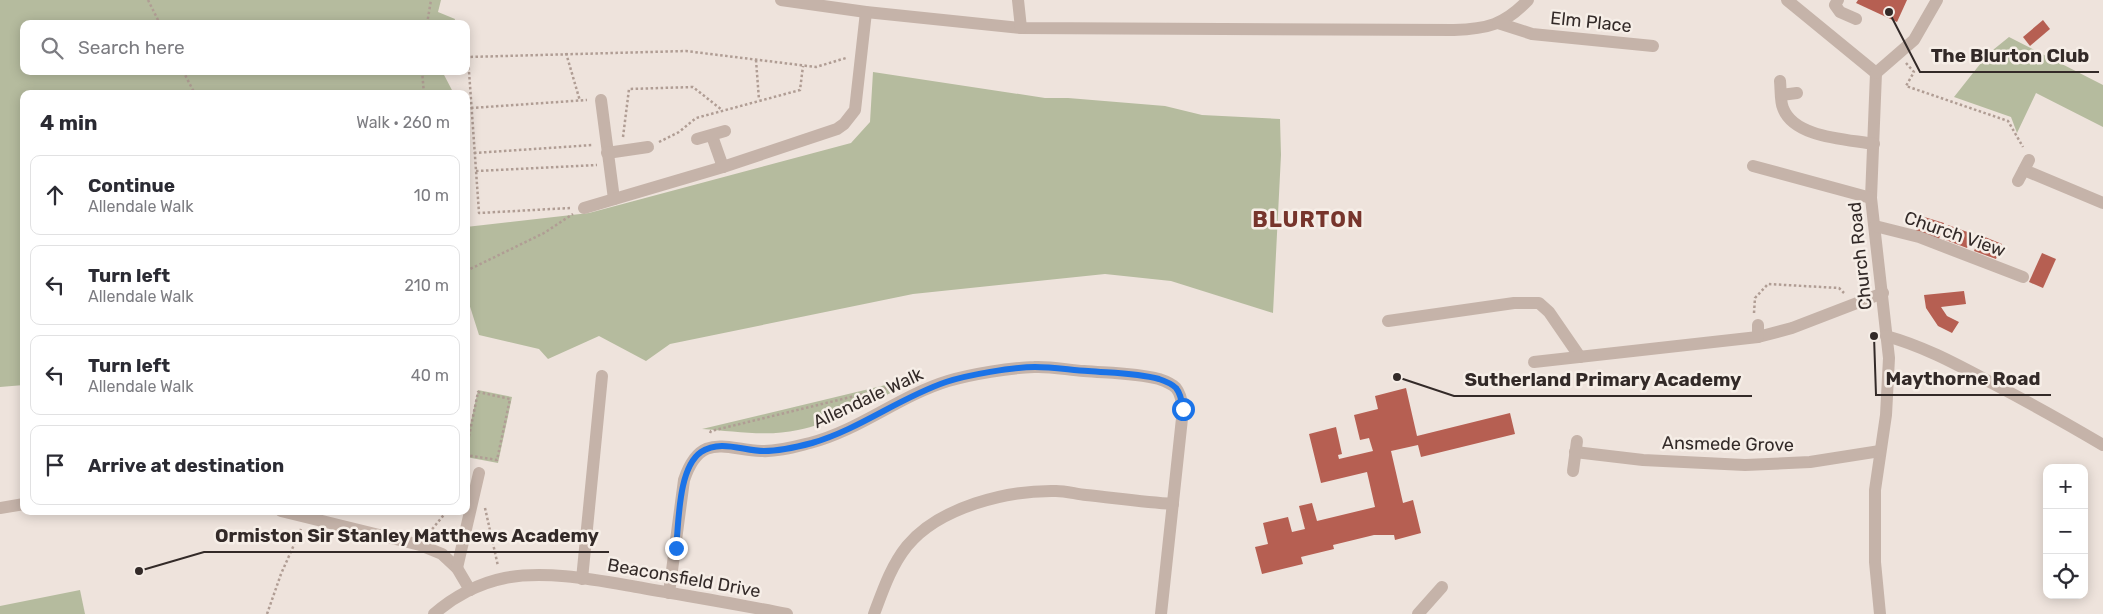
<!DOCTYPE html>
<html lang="en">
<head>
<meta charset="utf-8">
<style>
  :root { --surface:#fff; --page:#f2f2f3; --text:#2b2b33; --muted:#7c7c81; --line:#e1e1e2 }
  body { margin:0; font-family:Rubik,sans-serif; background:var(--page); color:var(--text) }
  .controls { position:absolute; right:15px; bottom:15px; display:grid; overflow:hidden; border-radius:10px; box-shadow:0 2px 12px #0003 }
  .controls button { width:45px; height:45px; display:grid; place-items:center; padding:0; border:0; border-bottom:1px solid var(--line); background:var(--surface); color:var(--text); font:25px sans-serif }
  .stop { position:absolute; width:15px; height:15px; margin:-11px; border:4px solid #1a73e8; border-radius:50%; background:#fff }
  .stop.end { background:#1a73e8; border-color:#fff; box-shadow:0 1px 5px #0008 }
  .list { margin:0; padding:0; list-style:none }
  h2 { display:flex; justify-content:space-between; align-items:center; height:65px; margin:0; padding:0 20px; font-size:21px }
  h2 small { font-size:16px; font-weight:400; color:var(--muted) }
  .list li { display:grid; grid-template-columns:32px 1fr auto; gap:15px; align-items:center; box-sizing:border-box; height:80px; margin:0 10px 10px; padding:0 10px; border:1px solid var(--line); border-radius:10px }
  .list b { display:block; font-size:19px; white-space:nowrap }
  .list p { margin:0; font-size:16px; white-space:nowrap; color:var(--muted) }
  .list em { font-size:16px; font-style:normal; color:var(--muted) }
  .icon { flex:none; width:28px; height:28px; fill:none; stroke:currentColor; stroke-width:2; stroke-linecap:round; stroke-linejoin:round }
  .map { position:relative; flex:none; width:2103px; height:614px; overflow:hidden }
  .search { position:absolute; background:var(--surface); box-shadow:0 2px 12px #0003; left:20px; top:20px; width:450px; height:55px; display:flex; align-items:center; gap:12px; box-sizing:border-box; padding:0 18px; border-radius:10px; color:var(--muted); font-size:19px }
  .panel { position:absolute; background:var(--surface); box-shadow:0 2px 12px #0003; left:20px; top:90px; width:450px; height:425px; border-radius:10px }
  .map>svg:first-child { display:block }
  .green { fill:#b5bb9e }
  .building { fill:#b65f52 }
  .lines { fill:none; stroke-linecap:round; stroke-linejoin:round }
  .path { stroke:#b09d94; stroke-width:2.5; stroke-dasharray:2.5 2.5; stroke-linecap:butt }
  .minor { stroke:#c5b3a9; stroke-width:12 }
  .route { stroke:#1a73e8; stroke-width:6 }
  .labels { text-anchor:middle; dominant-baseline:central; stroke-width:5; stroke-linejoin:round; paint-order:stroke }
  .street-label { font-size:18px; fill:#332a28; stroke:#f6eee7 }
  .district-label { font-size:22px; font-weight:bold; letter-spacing:1px; fill:#77352c; stroke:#f6eee7 }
  .leader { fill:none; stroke:#332a28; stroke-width:2 }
  .callout-dot { fill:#332a28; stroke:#f6eee7; stroke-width:2 }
  .callout-label { font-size:19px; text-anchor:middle; font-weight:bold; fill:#332a28; stroke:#f6eee7; stroke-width:5; stroke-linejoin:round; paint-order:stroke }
</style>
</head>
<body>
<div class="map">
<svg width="2103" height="614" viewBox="0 0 2103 614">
  <rect width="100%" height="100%" fill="#eee3dc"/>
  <!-- green -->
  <g class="green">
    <path d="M0,0h441l-3,12 17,7 -1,5h-430v47h418l12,23h-430v291l-24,2z"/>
    <path d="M2009,37l94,48v42l-67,-34 -19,40 -6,-16 -57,-20 34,-43z"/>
    <path d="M873,72l172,26h23l97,8 37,9 78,4 1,36 -8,158 -102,-32 -66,-7 -192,20 -243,50 -24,17 -47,-25 -51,23 -9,-10 -60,-14 -13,-41v-67l123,-14 262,-70 19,-21z"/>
    <path d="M894,383l1,8c-29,13 -66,33 -97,39 -31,7 -65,1 -96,-1z"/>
    <path d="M478,390l34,7 -14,66 -32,-6v-13z"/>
    <path d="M80,590l5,24h-85v-8z"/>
  </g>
  <!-- building -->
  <g class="building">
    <path d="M1858,0h49l-10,22 -41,-19z"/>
    <path d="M2043,20l7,9 -20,17 -7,-9z"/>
    <path d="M1921,216l23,7 -5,16 -23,-8z"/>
    <path d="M1948,225l25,9 -6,14 -24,-9z"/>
    <path d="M1980,235l22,9 -6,15 -22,-8z"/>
    <path d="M2042,253l14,6 -13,29 -14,-6z"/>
    <path d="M1964,291l2,13 -25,3 6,9 12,6 -7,11 -14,-7 -12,-18 -2,-13z"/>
    <path d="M1406,388l11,48 93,-23 5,21 -94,23 -3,-12 -27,6 12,52 10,-3 8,33 -26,7 -1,-5h-20l-41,10 1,4 -33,8 2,7 -41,10 -7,-27 13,-3 -5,-21 25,-6 4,15 13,-3 -6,-23 13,-3 5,18 58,-14 -8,-35 -46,11 -12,-49 27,-7 6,27 -4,1 1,4 34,-8 -4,-13 -9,2 -6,-25 24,-6 -3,-13z"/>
  </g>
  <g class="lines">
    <!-- path -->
    <g class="path">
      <path d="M148,0l12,24"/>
      <path d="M427,24l4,-24"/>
      <path d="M566,53l14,48"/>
      <path d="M756,60l3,40"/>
      <path d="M1906,63l8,9 -8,14 102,35 15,26"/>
      <path d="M183,71l12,23"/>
      <path d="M422,71l2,23"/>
      <path d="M471,108l116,-8"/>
      <path d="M623,137l6,-48 64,-2 29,23"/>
      <path d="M659,142l20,-10 17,-14 104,-28 3,-24"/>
      <path d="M474,153l119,-8"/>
      <path d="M476,171l121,-6"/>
      <path d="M570,208l-91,5 -11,-156 218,-6 130,16 30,-9"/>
      <path d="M466,271l78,-38 29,-19"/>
      <path d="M1754,313l1,-15 13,-14 71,4 5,5"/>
      <path d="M710,433l1,-2 189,-46"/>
      <path d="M466,451l12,-59 32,7 -13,61 -31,-5"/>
      <path d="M485,508l13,58"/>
      <path d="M429,533l18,-22"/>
      <path d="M267,614l14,-40 20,-45"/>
    </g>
    <!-- minor -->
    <g class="minor">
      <path d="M781,0l85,12 155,16 433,2c33,-1 50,-5 74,-30"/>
      <path d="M1018,0l3,28"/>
      <path d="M1787,0l89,73"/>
      <path d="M1838,0l-3,5 5,7 16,7"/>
      <path d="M1498,23l34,11 121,12"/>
      <path d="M1876,73l-5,125 18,160 -3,57 -11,75v72l5,52"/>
      <path d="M1876,73l38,-33 23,-40"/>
      <path d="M1780,81c1,9 0,20 3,27 11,30 64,31 91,36"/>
      <path d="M1781,95l16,-2"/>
      <path d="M601,100l13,99"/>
      <path d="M712,136l11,31"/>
      <path d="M697,139l28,-8"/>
      <path d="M607,153l41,-6"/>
      <path d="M1753,166l118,32"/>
      <path d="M2024,170l79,33"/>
      <path d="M2018,181l11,-21"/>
      <path d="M584,208l139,-41 114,-38 7,-5 11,-14 11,-98"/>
      <path d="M1875,226l44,11 104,40"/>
      <path d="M1388,321l126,-18h25l10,9 31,45"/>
      <path d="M1758,325v12l34,-9 91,-35"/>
      <path d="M1886,336c37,10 70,28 104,46 38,20 76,41 113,63"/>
      <path d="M1534,362l224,-25"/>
      <path d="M1575,452l68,8 102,5 65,-3 70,-11"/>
      <path d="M1573,471l4,-30"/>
      <path d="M0,508l24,-4"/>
      <path d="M281,511l139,34 22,9 15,14 13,22"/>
      <path d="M457,568l22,-95"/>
      <path d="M582,579l20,-203"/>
      <path d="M669,593l15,-113c16,-48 40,-31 77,-29 16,1 33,-4 49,-8 50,-13 89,-47 138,-62 24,-7 61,-13 86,-14 16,-1 34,3 50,4 24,2 51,2 75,8 6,2 13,5 17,9 5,6 6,14 7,21l-22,205"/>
      <path d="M434,614c19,-17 45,-31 71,-36 41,-8 91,2 132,9 50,9 100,17 150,27"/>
      <path d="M874,614c9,-24 17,-48 33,-68 32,-39 100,-56 149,-55 10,0 20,3 30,4 29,3 58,7 87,9"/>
      <path d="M1418,614l24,-27"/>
    </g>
  </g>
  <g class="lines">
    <!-- route -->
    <path class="route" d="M676,548c3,-26 2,-80 25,-96 20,-13 42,-1 63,-1 16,0 33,-4 48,-8 48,-14 87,-45 134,-61 21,-7 67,-15 89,-15 18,0 36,3 53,4 23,2 49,2 71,8 6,2 13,5 17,9 5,6 6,14 7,21"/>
  </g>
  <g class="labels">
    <!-- street labels -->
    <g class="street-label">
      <text transform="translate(1591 22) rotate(6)">Elm Place</text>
      <text transform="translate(1955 234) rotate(19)">Church View</text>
      <text transform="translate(1860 256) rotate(-96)">Church Road</text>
      <text transform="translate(868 398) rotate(-25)">Allendale Walk</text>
      <text transform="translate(1728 444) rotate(1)">Ansmede Grove</text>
      <text transform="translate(684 578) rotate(10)">Beaconsfield Drive</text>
    </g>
    <!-- district labels -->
    <g class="district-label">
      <text x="1308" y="219">BLURTON</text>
    </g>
  </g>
  <!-- callouts -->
  <path class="leader" d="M1889 12L1920 72H2099M1874 336L1876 395H2051M1397 377L1454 396H1752M139 571L204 552H609"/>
  <g class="callout-dot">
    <circle cx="1889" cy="12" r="5"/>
    <circle cx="1874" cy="336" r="5"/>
    <circle cx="1397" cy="377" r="5"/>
    <circle cx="139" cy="571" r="5"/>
  </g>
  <g class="callout-label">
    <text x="2010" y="62">The Blurton Club</text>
    <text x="1963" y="385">Maythorne Road</text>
    <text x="1603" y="386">Sutherland Primary Academy</text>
    <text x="407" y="542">Ormiston Sir Stanley Matthews Academy</text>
  </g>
</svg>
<div class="controls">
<button>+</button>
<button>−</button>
<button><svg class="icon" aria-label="locate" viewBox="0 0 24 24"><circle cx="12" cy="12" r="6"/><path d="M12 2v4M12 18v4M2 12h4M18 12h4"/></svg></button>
</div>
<div class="stop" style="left:1183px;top:409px"></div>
<div class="stop end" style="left:676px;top:548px"></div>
<div class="search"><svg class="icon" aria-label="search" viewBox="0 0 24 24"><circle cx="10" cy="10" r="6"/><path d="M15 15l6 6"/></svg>Search here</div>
<section class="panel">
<h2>4 min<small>Walk · 260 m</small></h2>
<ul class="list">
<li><svg class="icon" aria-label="ahead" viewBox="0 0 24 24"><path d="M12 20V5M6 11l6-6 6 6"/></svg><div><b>Continue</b><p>Allendale Walk</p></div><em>10 m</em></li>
<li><svg class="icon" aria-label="left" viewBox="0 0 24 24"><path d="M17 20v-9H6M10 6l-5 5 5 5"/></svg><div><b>Turn left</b><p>Allendale Walk</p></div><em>210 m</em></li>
<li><svg class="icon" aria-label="left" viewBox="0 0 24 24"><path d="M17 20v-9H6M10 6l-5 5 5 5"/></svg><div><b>Turn left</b><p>Allendale Walk</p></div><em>40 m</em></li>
<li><svg class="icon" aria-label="arrive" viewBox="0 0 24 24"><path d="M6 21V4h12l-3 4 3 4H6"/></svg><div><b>Arrive at destination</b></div></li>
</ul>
</section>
</div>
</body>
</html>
